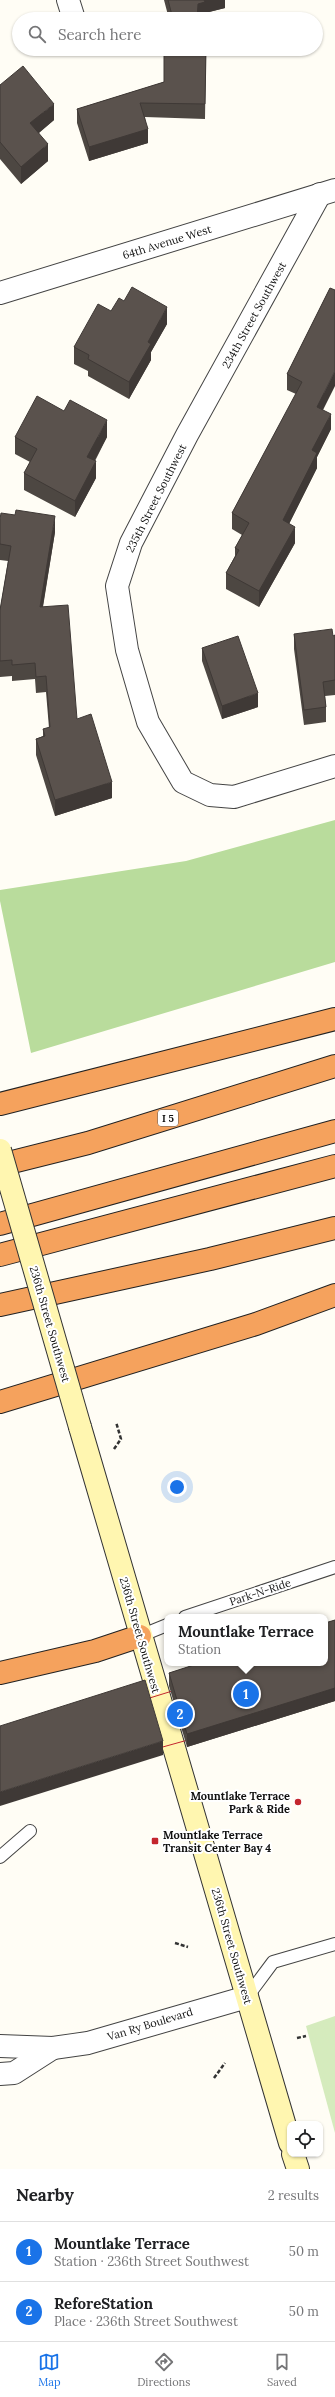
<!DOCTYPE html>
<html lang="en">
<head>
<meta charset="utf-8">
<style>
  :root { --surface:#fff; --page:#f2f2f2; --text:#202124; --muted:#757577; --line:#e0e0e0; --accent:#1a73e8 }
  body { margin:0; font-family:Lora,serif; background:var(--page); color:var(--text) }
  .controls { position:absolute; right:12px; bottom:12px; display:grid; overflow:hidden; border-radius:8px; box-shadow:0 1px 3px #0004 }
  .controls button { width:36px; height:36px; display:grid; place-items:center; padding:0; border:0; border-bottom:1px solid var(--line); background:var(--surface); color:var(--text); font:20px sans-serif }
  .you { position:absolute; left:177px; top:1487px; width:14px; height:14px; margin:-10px; border:3px solid #fff; border-radius:50%; background:#1a73e8; box-shadow:0 0 0 6px #1a73e833 }
  .badge { display:grid; place-items:center; width:26px; height:26px; border-radius:50%; background:var(--accent); color:#fff; font-size:13px; font-weight:700 }
  .pin { position:absolute; translate:-50% -50%; border:2px solid #fff; box-shadow:0 1px 4px #0006 }
  .popup { position:absolute; left:164px; top:1614px; width:164px; height:52px; box-sizing:border-box; display:grid; place-content:center; border-radius:8px; background:var(--surface); filter:drop-shadow(0 1px 3px #0005); font-size:13px; white-space:nowrap; color:var(--muted) }
  .popup b { font-size:15px; color:var(--text) }
  .popup::after { content:''; position:absolute; left:50%; top:100%; margin-left:-8px; border:8px solid transparent; border-top-color:var(--surface) }
  .list { margin:0; padding:0; list-style:none }
  h2 { display:flex; justify-content:space-between; align-items:center; height:52px; margin:0; padding:0 16px; font-size:17px }
  h2 small { font-size:13px; font-weight:400; color:var(--muted) }
  .list li { display:grid; grid-template-columns:26px 1fr auto; gap:12px; align-items:center; box-sizing:border-box; height:60px; padding:0 16px; border-top:1px solid var(--line) }
  .list b { display:block; font-size:15px; white-space:nowrap }
  .list p { margin:0; font-size:13px; white-space:nowrap; color:var(--muted) }
  .list em { font-size:13px; font-style:normal; color:var(--muted) }
  .icon { flex:none; width:22px; height:22px; fill:none; stroke:currentColor; stroke-width:2; stroke-linecap:round; stroke-linejoin:round }
  .map { position:relative; flex:none; width:335px; height:2169px; overflow:hidden }
  .search { position:absolute; background:var(--surface); box-shadow:0 1px 3px #0004; left:12px; right:12px; top:12px; height:44px; display:flex; align-items:center; gap:10px; box-sizing:border-box; padding:0 14px; border-radius:22px; color:var(--muted); font-size:15px }
  .sheet { height:172px; background:var(--surface) }
  nav { display:flex; justify-content:space-around; align-items:center; box-sizing:border-box; height:56px; border-top:1px solid var(--line); background:var(--surface); font-size:11px; color:var(--muted) }
  nav a { display:grid; justify-items:center; gap:2px }
  nav .on { color:var(--accent) }
  .map>svg:first-child { display:block }
  .green { fill:#d5ebbd }
  .forest { fill:#b9dc9c }
  .lines { fill:none; stroke-linecap:round; stroke-linejoin:round }
  .service-casing { stroke:#444; stroke-width:14 }
  .minor-casing { stroke:#444; stroke-width:24 }
  .tertiary-casing { stroke:#444; stroke-width:24 }
  .secondary-casing { stroke:#333; stroke-width:24 }
  .motorway-casing { stroke:#222; stroke-width:24 }
  .path { stroke:#333; stroke-width:2.5; stroke-dasharray:4 2; stroke-linecap:butt }
  .service { stroke:#fff; stroke-width:12 }
  .minor { stroke:#fff; stroke-width:22 }
  .tertiary { stroke:#fff; stroke-width:22 }
  .secondary { stroke:#fff6b0; stroke-width:22 }
  .motorway { stroke:#f5a25d; stroke-width:22 }
  .tram { stroke:#c4262e; stroke-width:1 }
  .secondary-bridge-casing { stroke:#333; stroke-width:24; stroke-linecap:butt }
  .secondary-bridge { stroke:#fff6b0; stroke-width:22 }
  .wall { fill:#4d4742 }
  .shaded-wall { fill:#3f3936 }
  .building { fill:#5a524d; stroke:#3f3936 }
  .poi-dot { fill:#c4262e; stroke:#fff; stroke-width:1.5 }
  .labels { text-anchor:middle; dominant-baseline:central; stroke-width:4; stroke-linejoin:round; paint-order:stroke }
  .shield { fill:#fff; stroke:#585858; stroke-width:1 }
  .shield-label { font-size:10px; font-weight:bold; fill:#111 }
  .street-label { font-size:11px; fill:#111; stroke:#fff }
  .poi-label { font-size:11px; font-weight:bold; fill:#111; stroke:#fff; text-anchor:end }
</style>
</head>
<body>
<div class="map">
<svg width="335" height="2169" viewBox="0 0 335 2169">
  <rect width="100%" height="100%" fill="#fffdf5"/>
  <!-- green -->
  <path class="green" d="M335,2016v117l-29,-107z"/>
  <!-- forest -->
  <path class="forest" d="M335,820v142l-304,91 -31,-152v-11l186,-29z"/>
  <g class="lines">
    <!-- service casing -->
    <g class="service-casing">
      <g id="service">
        <path d="M185,1617l150,-50"/>
        <path d="M140,1636l27,-11"/>
        <path d="M0,1857l30,-26"/>
        <path d="M247,1997l26,-35 62,-18"/>
      </g>
    </g>
    <!-- minor casing -->
    <g class="minor-casing">
      <g id="minor">
        <path d="M68,0l6,19"/>
        <path d="M320,194l-133,241 -56,108 -14,43 10,64 21,72 35,60 27,13 24,2 101,-31"/>
        <path d="M0,293l335,-103"/>
      </g>
    </g>
    <!-- tertiary casing -->
    <g class="tertiary-casing">
      <g id="tertiary">
        <path d="M0,2046l53,2 35,-5 159,-46"/>
        <path d="M0,2074l14,-1 39,-25"/>
      </g>
    </g>
    <!-- secondary casing -->
    <g class="secondary-casing">
      <g id="secondary">
        <path d="M80,1427l210,716"/>
        <path d="M293,2154l5,15"/>
      </g>
    </g>
    <!-- motorway casing -->
    <g class="motorway-casing">
      <g id="motorway">
        <path d="M0,1104l335,-85"/>
        <path d="M0,1165l88,-22 247,-77"/>
        <path d="M0,1224l335,-93"/>
        <path d="M0,1255l335,-89"/>
        <path d="M0,1305l210,-46 125,-31"/>
        <path d="M0,1402l256,-78 79,-29"/>
        <path d="M0,1673l95,-22 45,-15"/>
      </g>
    </g>
    <!-- path -->
    <g class="path">
      <path d="M114,1449l7,-10 -5,-17"/>
      <path d="M175,1943l13,4"/>
      <path d="M297,2038l9,-2"/>
      <path d="M214,2078l11,-15"/>
    </g>
    <!-- service -->
    <use href="#service" class="service"/>
    <!-- minor -->
    <use href="#minor" class="minor"/>
    <!-- tertiary -->
    <use href="#tertiary" class="tertiary"/>
    <!-- secondary -->
    <use href="#secondary" class="secondary"/>
    <!-- motorway -->
    <use href="#motorway" class="motorway"/>
    <!-- tram -->
    <g class="tram">
      <path d="M140,1701l42,-13"/>
      <path d="M152,1750l43,-12"/>
    </g>
    <!-- secondary-bridge casing -->
    <g class="secondary-bridge-casing">
      <path id="secondary-bridge" d="M0,1150l80,277"/>
    </g>
    <!-- secondary-bridge -->
    <use href="#secondary-bridge" class="secondary-bridge"/>
  </g>
  <!-- wall -->
  <g class="wall">
    <path d="M164,0h61v8l-20,5v4l-7,2h-29z"/>
    <path d="M206,49l-1,70 -60,-2 3,26 -59,18 -12,-38v-14l87,-27z"/>
    <path d="M0,85l54,35 -15,13 9,28 -27,23 -21,-25z"/>
    <path d="M330,288l-7,122 8,19 -14,28v11l-28,56 6,19 -36,64 -33,-18v-16l9,-17v-8l7,-13 -10,-6v-16l64,-119 -9,-4v-16z"/>
    <path d="M124,301l43,23 -16,28v8l-22,39 -41,-23v-5l-14,-7v-17l37,-36z"/>
    <path d="M15,437h92l-12,24 1,17 -21,39 -51,-27v-17l6,-11 -15,-8z"/>
    <path d="M0,519l55,13 -12,75 34,112 35,79 -57,18 -19,-61v-16l7,-3v-7l6,-1 -3,-36 -10,1 -1,-14 -23,2v-5l-12,1v-67l8,-49 -8,-1z"/>
    <path d="M294,634l39,2 2,-1v60l-10,1 1,11v15l-22,3 -10,-76z"/>
    <path d="M202,648l56,59 -36,12 -20,-58z"/>
    <path d="M335,1620v81l-148,46 -18,-61v-13z"/>
  </g>
  <!-- shaded-wall -->
  <g class="shaded-wall">
    <path d="M204,0h21v8l-20,5v4l-8,2 1,-15z"/>
    <path d="M54,104v16l-24,20v-17z"/>
    <path d="M148,129v14l-59,18v-14z"/>
    <path d="M48,144v17l-27,23v-17z"/>
    <path d="M167,307v17l-16,28v8l-22,39v-17l19,-40z"/>
    <path d="M335,371v15l-18,36v-15z"/>
    <path d="M331,414v15l-14,28v11l-34,68v-16l29,-70z"/>
    <path d="M107,420v17l-20,37v-17z"/>
    <path d="M96,461v17l-21,39v-16z"/>
    <path d="M55,516v16l-15,91v-16z"/>
    <path d="M295,527v16l-36,64v-16z"/>
    <path d="M258,693v14l-36,12v-13z"/>
    <path d="M112,782v16l-57,18v-16z"/>
    <path d="M335,1688v13l-148,46v-13z"/>
    <path d="M163,1741v14l-163,51v-14z"/>
  </g>
  <!-- building -->
  <g class="building">
    <path d="M168,0h36l1,2 -7,2 -1,15h-24z"/>
    <path d="M164,49h42l-1,55 -65,-1 8,26 -59,18 -12,-38 87,-27z"/>
    <path d="M23,66l31,38 -24,19 18,21 -27,23 -21,-25v-57z"/>
    <path d="M132,287l35,20 -19,35 3,2 -22,38 -41,-23 1,-4 -15,-8 24,-43 13,7 8,-13 5,3z"/>
    <path d="M330,288l5,2v81l-18,36 14,7 -19,36 5,3 -34,67 12,7 -36,64 -33,-18 13,-23 -4,-2 14,-25 -17,-10 70,-131 -15,-8z"/>
    <path d="M37,396l27,15 6,-11 37,20 -20,37 9,4 -21,40 -51,-28 13,-24 -22,-12z"/>
    <path d="M16,510l39,6 -15,91 28,-2 9,114 14,-5 21,68 -57,18 -19,-61 9,-3 -2,-7 7,-2 -4,-51 -10,1 -1,-14 -23,2v-5l-12,1v-51l11,-64 -11,-2v-25l1,-6 14,2z"/>
    <path d="M332,629l1,7 2,-1v45l-12,2 3,25 -22,3 -10,-76z"/>
    <path d="M238,636l20,57 -36,13 -20,-58z"/>
    <path d="M335,1620v68l-148,46 -18,-61 31,-10h125v-40z"/>
    <path d="M145,1680l18,61 -163,51v-66z"/>
  </g>
  <!-- markers -->
  <g class="poi-dot">
    <circle cx="298" cy="1802" r="4"/>
    <rect x="151" y="1837" width="8" height="8" rx="2"/>
  </g>
  <g class="labels">
    <!-- shield labels -->
    <rect class="shield" x="158" y="1110" width="20" height="16" rx="3"/>
    <g class="shield-label">
      <text x="168" y="1118">I 5</text>
    </g>
    <!-- street labels -->
    <g class="street-label">
      <text transform="translate(167 242) rotate(-17)">64th Avenue West</text>
      <text transform="translate(254 315) rotate(-61)">234th Street Southwest</text>
      <text transform="translate(156 498) rotate(-63)">235th Street Southwest</text>
      <text transform="translate(50 1324) rotate(74)">236th Street Southwest</text>
      <text transform="translate(260 1592) rotate(-18)">Park-N-Ride</text>
      <text transform="translate(140 1635) rotate(74)">236th Street Southwest</text>
      <text transform="translate(232 1946) rotate(74)">236th Street Southwest</text>
      <text transform="translate(150 2024) rotate(-17)">Van Ry Boulevard</text>
    </g>
    <!-- poi labels -->
    <g class="poi-label">
      <text x="290" y="1796">Mountlake Terrace<tspan x="290" dy="13">Park &amp; Ride</tspan></text>
      <text x="163" y="1835" text-anchor="start">Mountlake Terrace<tspan x="163" dy="13">Transit Center Bay 4</tspan></text>
    </g>
  </g>
</svg>
<div class="controls">
<button><svg class="icon" aria-label="locate" viewBox="0 0 24 24"><circle cx="12" cy="12" r="6"/><path d="M12 2v4M12 18v4M2 12h4M18 12h4"/></svg></button>
</div>
<div class="you"></div>
<div class="pin badge" style="left:246px;top:1694px">1</div>
<div class="popup"><b>Mountlake Terrace</b>Station</div>
<div class="pin badge" style="left:180px;top:1714px">2</div>
<div class="search"><svg class="icon" aria-label="search" viewBox="0 0 24 24"><circle cx="10" cy="10" r="6"/><path d="M15 15l6 6"/></svg>Search here</div>
</div>
<section class="sheet">
<h2>Nearby<small>2 results</small></h2>
<ul class="list">
<li><span class="badge">1</span><div><b>Mountlake Terrace</b><p>Station · 236th Street Southwest</p></div><em>50 m</em></li>
<li><span class="badge">2</span><div><b>ReforeStation</b><p>Place · 236th Street Southwest</p></div><em>50 m</em></li>
</ul>
</section>
<nav>
<a class="on"><svg class="icon" aria-label="map" viewBox="0 0 24 24"><path d="M3 6l6-2 6 2 6-2v14l-6 2-6-2-6 2zM9 4v14M15 6v14"/></svg>Map</a>
<a><svg class="icon" aria-label="directions" viewBox="0 0 24 24"><path d="M12 3l9 9-9 9-9-9zM9 14v-3h6M13 9l2 2-2 2"/></svg>Directions</a>
<a><svg class="icon" aria-label="saved" viewBox="0 0 24 24"><path d="M7 4h10v16l-5-4-5 4z"/></svg>Saved</a>
</nav>
</body>
</html>
